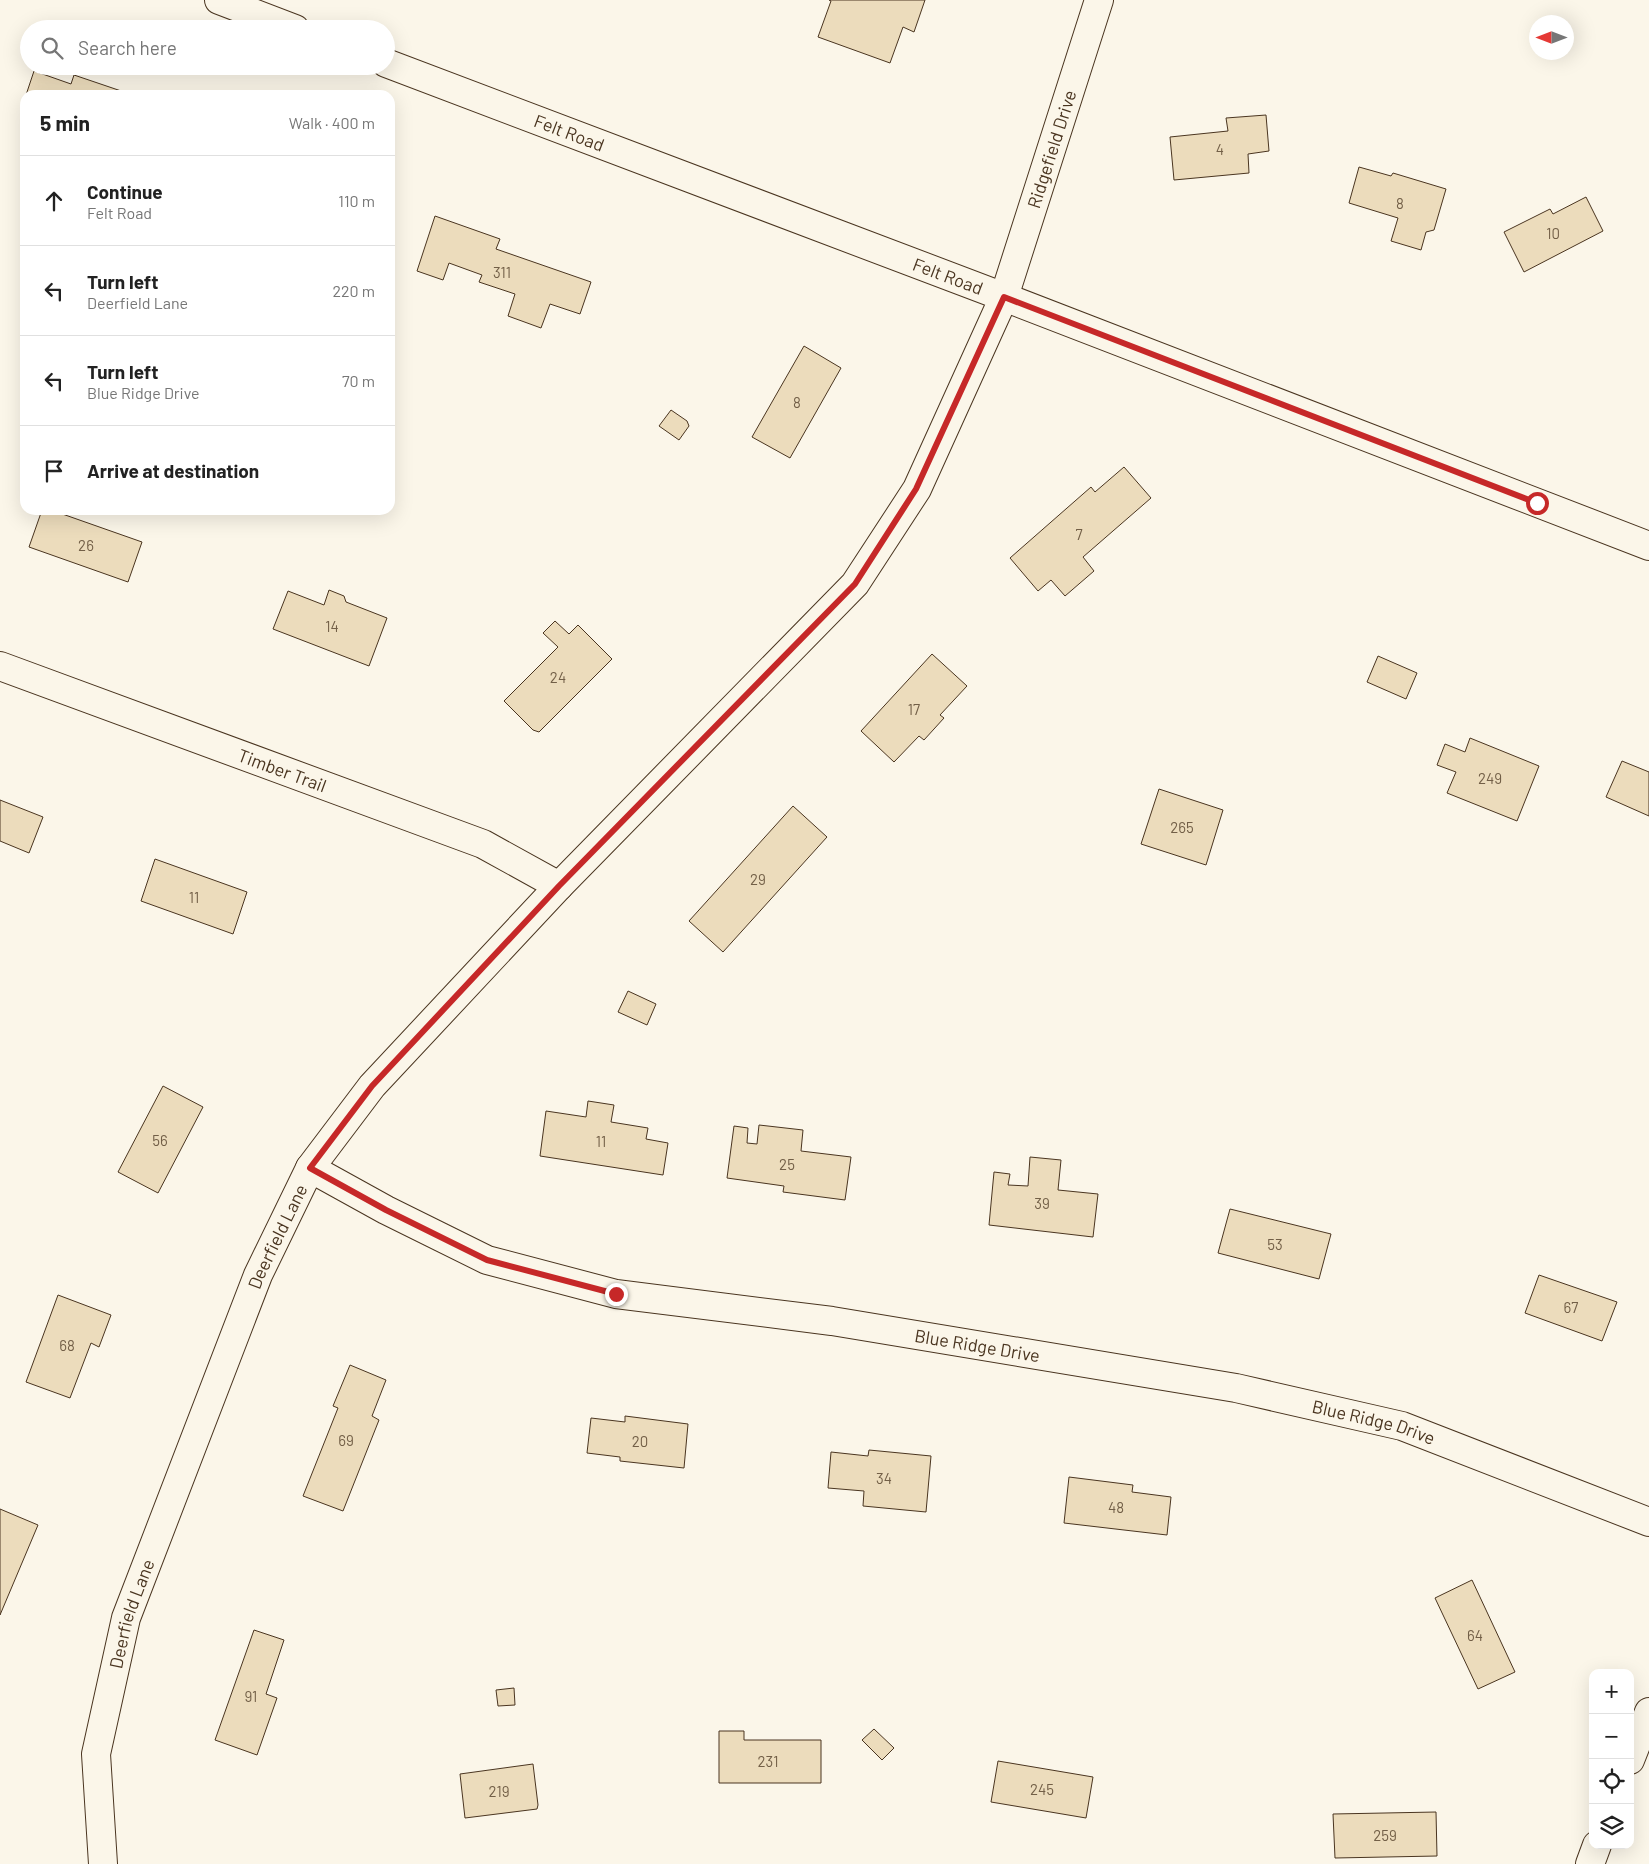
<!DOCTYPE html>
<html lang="en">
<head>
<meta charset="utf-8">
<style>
  :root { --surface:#fff; --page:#f6f6f6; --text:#222; --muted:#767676; --line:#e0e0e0 }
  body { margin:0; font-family:Barlow,sans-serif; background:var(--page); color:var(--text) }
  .controls { position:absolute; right:15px; bottom:15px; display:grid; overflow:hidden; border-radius:10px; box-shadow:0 5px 20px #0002 }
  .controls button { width:45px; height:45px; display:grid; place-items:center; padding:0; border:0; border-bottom:1px solid var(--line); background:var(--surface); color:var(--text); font:25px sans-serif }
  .compass { position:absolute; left:1529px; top:15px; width:45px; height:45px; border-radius:50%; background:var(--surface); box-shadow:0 5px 20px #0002; rotate:270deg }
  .stop { position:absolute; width:15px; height:15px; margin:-11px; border:4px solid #c62828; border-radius:50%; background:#fff }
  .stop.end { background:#c62828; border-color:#fff; box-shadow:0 1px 5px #0008 }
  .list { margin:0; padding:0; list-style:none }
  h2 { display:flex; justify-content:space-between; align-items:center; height:65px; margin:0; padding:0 20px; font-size:21px }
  h2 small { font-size:16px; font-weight:400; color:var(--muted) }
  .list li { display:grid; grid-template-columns:32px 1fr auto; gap:15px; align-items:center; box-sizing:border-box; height:90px; padding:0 20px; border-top:1px solid var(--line) }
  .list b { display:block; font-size:19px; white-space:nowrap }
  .list p { margin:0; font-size:16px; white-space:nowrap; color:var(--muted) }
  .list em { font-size:16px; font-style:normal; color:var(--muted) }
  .icon { flex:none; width:28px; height:28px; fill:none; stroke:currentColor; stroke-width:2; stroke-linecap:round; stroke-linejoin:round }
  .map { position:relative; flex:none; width:1649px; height:1864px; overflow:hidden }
  .search { position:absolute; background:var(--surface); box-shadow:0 5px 20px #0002; left:20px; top:20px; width:375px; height:55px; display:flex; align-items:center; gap:12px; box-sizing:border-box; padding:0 18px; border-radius:28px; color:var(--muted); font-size:19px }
  .panel { position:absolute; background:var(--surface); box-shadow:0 5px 20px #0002; left:20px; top:90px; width:375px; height:425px; border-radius:15px }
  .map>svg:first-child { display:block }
  .building { fill:#ecdcbc; stroke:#4a3520 }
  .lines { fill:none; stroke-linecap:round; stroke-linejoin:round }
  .street-casing { stroke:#4a3520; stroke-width:30 }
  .street { stroke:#fbf6e9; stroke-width:28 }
  .route { stroke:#c62828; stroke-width:6 }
  .labels { text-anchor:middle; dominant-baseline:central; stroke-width:4; stroke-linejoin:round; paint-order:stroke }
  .number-label { font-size:15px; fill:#725f47 }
  .street-label { font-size:18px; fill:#4a3520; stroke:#fbf6e9 }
</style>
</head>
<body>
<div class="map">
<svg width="1649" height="1864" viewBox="0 0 1649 1864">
  <rect width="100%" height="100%" fill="#fbf6e9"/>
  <!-- building -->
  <g class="building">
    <path d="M829,0h96l-11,32 -11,-5 -13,36 -72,-26 13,-36z"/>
    <path d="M34,71l37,13 3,-9 59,20h-107z"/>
    <path d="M1266,115l3,36 -21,3 1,19 -75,7 -4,-43 58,-6 -2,-13z"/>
    <path d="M1359,167l32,9 2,-3 53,16 -12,41 -8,2 -5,18 -30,-9 7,-23 -49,-15z"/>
    <path d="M1586,197l17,34 -79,41 -20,-40 46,-23 3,5z"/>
    <path d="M435,216l65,23 -4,10 95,33 -11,32 -30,-10 -9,24 -33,-12 7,-22 -36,-12 3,-7 -33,-12 -6,17 -26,-9z"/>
    <path d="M804,346l37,22 -51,90 -38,-21z"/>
    <path d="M671,410l16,11 2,5 -10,14 -20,-14z"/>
    <path d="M1124,467l27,31 -68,59 11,14 -29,25 -14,-16 -13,11 -28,-33 81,-71 4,5z"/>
    <path d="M42,510h9l91,32 -14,40 -99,-35z"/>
    <path d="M329,590l15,6 2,6 41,16 -18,48 -96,-37 15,-38 36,14z"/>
    <path d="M555,621l14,13 9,-9 34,34 -73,73 -6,-2 -29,-29 54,-54 -15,-14z"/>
    <path d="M932,654l35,32 -27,29 4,3 -20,22 -5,-4 -25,26 -33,-31z"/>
    <path d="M1378,656l39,17 -11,26 -39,-17z"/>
    <path d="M1470,738l69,28 -22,55 -70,-28 9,-21 -19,-7 8,-21 20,8z"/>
    <path d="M1622,761l27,11v44l-43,-19z"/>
    <path d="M1159,789l64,21 -17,55 -65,-21z"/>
    <path d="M0,800l43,17 -14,36 -29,-12z"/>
    <path d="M793,806l34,31 -104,115 -34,-31z"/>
    <path d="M155,859l92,33 -14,42 -92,-33z"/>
    <path d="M628,991l28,13 -9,21 -29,-13z"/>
    <path d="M163,1086l40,21 -45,86 -40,-21z"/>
    <path d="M588,1101l26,4 -3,17 37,6 -2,11 22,4 -5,32 -123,-19 6,-45 40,6z"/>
    <path d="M759,1125l44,5 -2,21 50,6 -6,43 -62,-8 1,-6 -57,-8 7,-52 14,2 -1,15 10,1z"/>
    <path d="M1030,1157l31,3 -3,30 40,4 -5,43 -104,-12 5,-53 16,2 -2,11 20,1z"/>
    <path d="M1230,1209l101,25 -12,45 -101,-26z"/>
    <path d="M1539,1275l78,27 -15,39 -77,-28z"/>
    <path d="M58,1295l53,20 -12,32 -8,-4 -21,55 -44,-16z"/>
    <path d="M350,1365l36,15 -14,36 7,4 -36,91 -40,-15 35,-88 -5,-2z"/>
    <path d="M625,1416l63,8 -4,44 -64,-7v-4l-33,-4 4,-35 34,4z"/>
    <path d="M869,1450l62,6 -5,56 -63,-6 1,-15 -36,-3 3,-36 37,4z"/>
    <path d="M1069,1477l64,8 -1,7 39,5 -4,38 -103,-12z"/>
    <path d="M0,1509l38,16 -38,90z"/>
    <path d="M1472,1580l43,92 -37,17 -43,-91z"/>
    <path d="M254,1630l30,10 -18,54 11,4 -20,57 -42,-15z"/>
    <path d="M514,1688l1,17 -17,1 -2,-16z"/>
    <path d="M874,1729l20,19 -12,12 -20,-20z"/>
    <path d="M719,1731h25v9h77v43h-102z"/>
    <path d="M998,1761l95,16 -7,41 -95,-16z"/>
    <path d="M533,1764l5,41 -1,4 -72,9 -5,-44z"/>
    <path d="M1436,1812l1,44 -102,2 -2,-44z"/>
  </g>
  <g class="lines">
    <!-- street casing -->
    <g class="street-casing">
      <g id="street">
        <path d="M219,0l76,29"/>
        <path id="s1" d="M386,63l618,234 645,249"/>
        <path id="s2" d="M0,666l483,178 76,42"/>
        <path id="s3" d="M310,1168l76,42 101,50 129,34 216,27 404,67 166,38 247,96"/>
        <path d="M1630,1760l19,-48"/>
        <path id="s4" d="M103,1864l-7,-110 30,-136 132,-343 52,-107 62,-82 187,-200 296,-302 62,-95 87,-192 95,-297"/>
        <path d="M1590,1864l7,-19"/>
      </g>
    </g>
    <!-- street -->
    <use href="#street" class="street"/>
  </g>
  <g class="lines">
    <!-- route -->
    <path class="route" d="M616,1294l-129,-34 -101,-50 -76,-42 62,-82 187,-200 296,-302 61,-95 88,-192 533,206"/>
  </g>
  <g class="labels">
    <!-- number labels -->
    <g class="number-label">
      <text x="1220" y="149">4</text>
      <text x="1400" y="203">8</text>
      <text x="1553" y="233">10</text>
      <text x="502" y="272">311</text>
      <text x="797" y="402">8</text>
      <text x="1079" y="534">7</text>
      <text x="86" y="545">26</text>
      <text x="332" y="626">14</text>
      <text x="558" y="677">24</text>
      <text x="914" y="709">17</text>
      <text x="1490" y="778">249</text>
      <text x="1182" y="827">265</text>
      <text x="758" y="879">29</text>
      <text x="194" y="897">11</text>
      <text x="160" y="1140">56</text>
      <text x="601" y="1141">11</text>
      <text x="787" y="1164">25</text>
      <text x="1042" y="1203">39</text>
      <text x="1275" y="1244">53</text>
      <text x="1571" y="1307">67</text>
      <text x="67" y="1345">68</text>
      <text x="346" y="1440">69</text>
      <text x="640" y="1441">20</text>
      <text x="884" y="1478">34</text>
      <text x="1116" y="1507">48</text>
      <text x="1475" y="1635">64</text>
      <text x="251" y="1696">91</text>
      <text x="768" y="1761">231</text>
      <text x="1042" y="1789">245</text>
      <text x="499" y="1791">219</text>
      <text x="1385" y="1835">259</text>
    </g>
    <!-- street labels -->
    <g class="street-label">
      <text stroke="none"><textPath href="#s1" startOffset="196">Felt Road</textPath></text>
      <text stroke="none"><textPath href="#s4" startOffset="2015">Ridgefield Drive</textPath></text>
      <text stroke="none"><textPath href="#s1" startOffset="601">Felt Road</textPath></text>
      <text stroke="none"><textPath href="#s2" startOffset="301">Timber Trail</textPath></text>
      <text stroke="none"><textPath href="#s4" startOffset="660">Deerfield Lane</textPath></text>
      <text stroke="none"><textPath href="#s3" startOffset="698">Blue Ridge Drive</textPath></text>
      <text stroke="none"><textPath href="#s3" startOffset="1102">Blue Ridge Drive</textPath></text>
      <text stroke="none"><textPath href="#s4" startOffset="255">Deerfield Lane</textPath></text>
    </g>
  </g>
</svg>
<div class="controls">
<button>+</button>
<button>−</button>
<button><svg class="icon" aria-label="locate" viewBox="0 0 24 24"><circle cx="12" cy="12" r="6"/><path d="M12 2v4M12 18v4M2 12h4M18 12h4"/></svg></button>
<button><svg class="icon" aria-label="layers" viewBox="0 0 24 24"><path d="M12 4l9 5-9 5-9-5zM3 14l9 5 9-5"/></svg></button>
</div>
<svg class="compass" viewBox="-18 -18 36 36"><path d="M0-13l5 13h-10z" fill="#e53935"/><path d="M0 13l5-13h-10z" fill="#767676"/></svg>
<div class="stop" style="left:1537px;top:503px"></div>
<div class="stop end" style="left:616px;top:1294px"></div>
<div class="search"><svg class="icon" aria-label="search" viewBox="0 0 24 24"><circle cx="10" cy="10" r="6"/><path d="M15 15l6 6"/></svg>Search here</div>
<section class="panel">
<h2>5 min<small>Walk · 400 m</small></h2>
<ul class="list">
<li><svg class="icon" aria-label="ahead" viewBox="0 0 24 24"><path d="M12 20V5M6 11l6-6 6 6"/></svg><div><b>Continue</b><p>Felt Road</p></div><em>110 m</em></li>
<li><svg class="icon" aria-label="left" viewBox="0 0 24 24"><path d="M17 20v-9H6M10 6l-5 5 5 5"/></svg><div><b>Turn left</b><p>Deerfield Lane</p></div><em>220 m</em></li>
<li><svg class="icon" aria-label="left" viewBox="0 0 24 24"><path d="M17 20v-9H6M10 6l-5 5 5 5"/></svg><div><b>Turn left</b><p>Blue Ridge Drive</p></div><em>70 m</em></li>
<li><svg class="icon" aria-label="arrive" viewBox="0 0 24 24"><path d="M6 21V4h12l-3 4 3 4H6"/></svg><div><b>Arrive at destination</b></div></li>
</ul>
</section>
</div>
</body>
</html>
